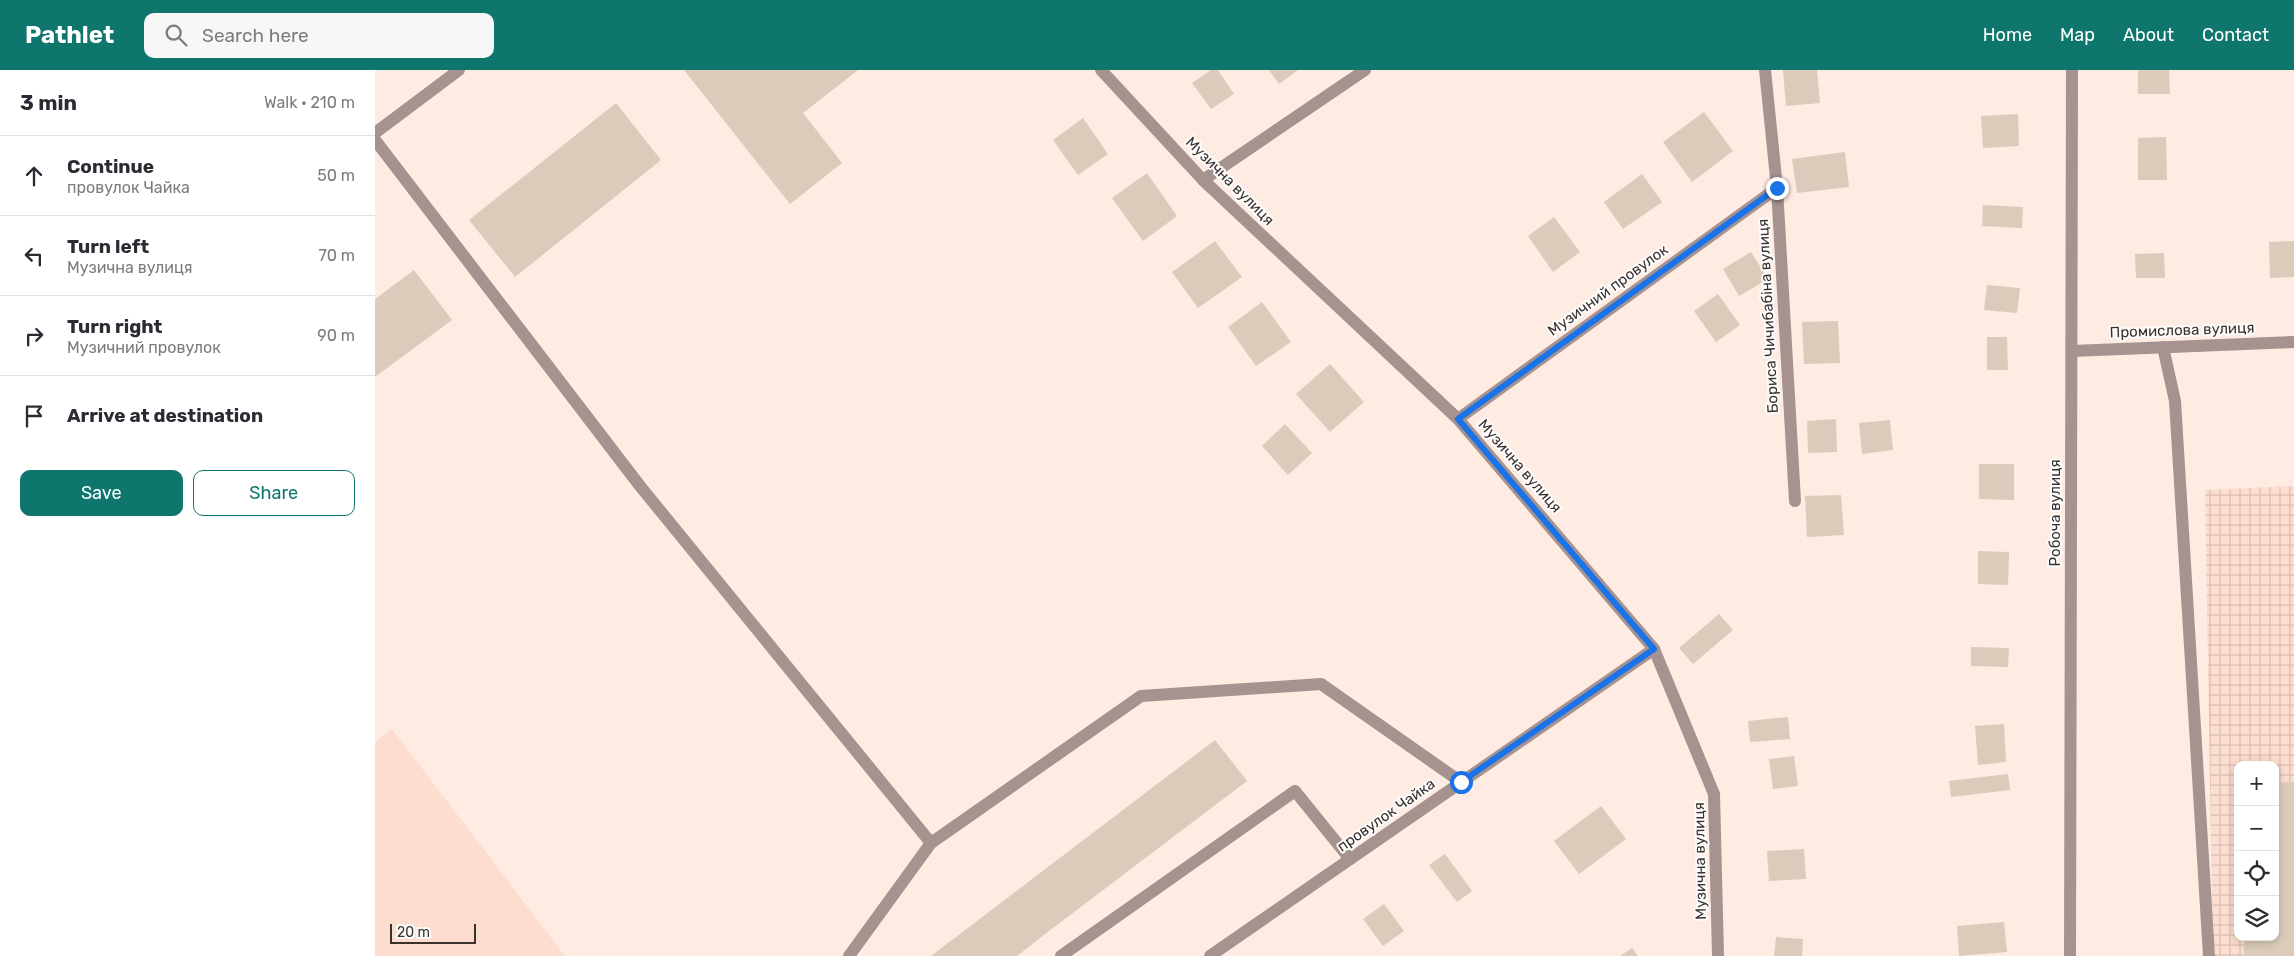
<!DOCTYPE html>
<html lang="en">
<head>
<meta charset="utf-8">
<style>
  :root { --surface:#fff; --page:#f7f7f7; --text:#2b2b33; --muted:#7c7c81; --line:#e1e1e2; --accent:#0f766e }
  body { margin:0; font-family:Rubik,sans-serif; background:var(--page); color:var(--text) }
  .controls { position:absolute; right:15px; bottom:15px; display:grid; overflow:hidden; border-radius:10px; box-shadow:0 2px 8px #0003 }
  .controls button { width:45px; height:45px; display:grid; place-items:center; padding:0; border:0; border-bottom:1px solid var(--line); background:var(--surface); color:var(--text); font:25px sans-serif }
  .scale { position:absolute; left:15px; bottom:12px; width:86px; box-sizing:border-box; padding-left:5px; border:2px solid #3a322d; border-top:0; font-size:14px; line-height:18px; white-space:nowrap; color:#3a322d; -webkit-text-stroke:4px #fdfdfd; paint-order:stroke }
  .stop { position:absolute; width:15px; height:15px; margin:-11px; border:4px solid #1a73e8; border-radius:50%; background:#fff }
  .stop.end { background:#1a73e8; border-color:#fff; box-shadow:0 1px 5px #0008 }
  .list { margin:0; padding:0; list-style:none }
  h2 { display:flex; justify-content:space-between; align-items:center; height:65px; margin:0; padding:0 20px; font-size:21px }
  h2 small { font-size:16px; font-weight:400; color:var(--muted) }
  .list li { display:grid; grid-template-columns:32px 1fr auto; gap:15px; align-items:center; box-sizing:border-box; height:80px; padding:0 20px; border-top:1px solid var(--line) }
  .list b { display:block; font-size:19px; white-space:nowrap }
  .list p { margin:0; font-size:16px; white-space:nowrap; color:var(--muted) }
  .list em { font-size:16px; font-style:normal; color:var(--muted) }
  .actions { display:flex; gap:10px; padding:15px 20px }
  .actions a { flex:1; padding:11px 0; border:1px solid var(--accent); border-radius:10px; text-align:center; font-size:18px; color:var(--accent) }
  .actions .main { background:var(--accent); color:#fff }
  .icon { flex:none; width:28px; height:28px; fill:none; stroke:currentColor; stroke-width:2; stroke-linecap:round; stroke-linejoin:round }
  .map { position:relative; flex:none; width:1919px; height:886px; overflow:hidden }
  header { display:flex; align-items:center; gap:30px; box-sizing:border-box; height:70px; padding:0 25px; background:var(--accent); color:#fff }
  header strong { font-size:24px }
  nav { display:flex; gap:28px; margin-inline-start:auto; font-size:18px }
  .search { width:350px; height:45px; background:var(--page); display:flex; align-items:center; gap:12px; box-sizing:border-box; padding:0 18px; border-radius:10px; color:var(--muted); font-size:19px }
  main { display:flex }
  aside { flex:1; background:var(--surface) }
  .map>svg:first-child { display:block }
  .built { fill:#fcddcf }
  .industrial { fill:url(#industrial-grid); fill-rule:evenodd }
  .building { fill:#dbcbba }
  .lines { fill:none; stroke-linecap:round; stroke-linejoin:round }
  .minor { stroke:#a6928f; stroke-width:12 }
  .route { stroke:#1a73e8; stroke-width:6 }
  .labels { text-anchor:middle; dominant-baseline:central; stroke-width:4; stroke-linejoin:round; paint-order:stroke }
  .street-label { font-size:15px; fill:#3a322d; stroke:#fdfdfd }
</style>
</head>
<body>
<header>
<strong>Pathlet</strong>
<div class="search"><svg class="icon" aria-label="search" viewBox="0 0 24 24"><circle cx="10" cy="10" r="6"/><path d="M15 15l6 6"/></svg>Search here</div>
<nav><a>Home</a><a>Map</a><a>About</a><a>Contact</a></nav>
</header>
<main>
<aside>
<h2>3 min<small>Walk · 210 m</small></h2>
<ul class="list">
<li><svg class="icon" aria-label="ahead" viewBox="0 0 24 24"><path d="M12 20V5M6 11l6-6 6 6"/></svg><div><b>Continue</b><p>провулок Чайка</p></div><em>50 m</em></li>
<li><svg class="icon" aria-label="left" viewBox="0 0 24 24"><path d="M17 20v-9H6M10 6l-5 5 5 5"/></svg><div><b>Turn left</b><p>Музична вулиця</p></div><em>70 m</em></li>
<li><svg class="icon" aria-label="right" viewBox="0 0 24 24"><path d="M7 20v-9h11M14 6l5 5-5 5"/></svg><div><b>Turn right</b><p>Музичний провулок</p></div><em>90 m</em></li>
<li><svg class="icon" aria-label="arrive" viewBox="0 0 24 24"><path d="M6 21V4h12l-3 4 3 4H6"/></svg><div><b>Arrive at destination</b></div></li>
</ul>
<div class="actions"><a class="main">Save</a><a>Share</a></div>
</aside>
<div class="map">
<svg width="1919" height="886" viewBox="0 0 1919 886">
  <defs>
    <pattern id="industrial-grid" width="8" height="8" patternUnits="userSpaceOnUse" patternTransform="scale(1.25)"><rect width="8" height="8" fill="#fcddcf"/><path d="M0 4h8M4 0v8" fill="none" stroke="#d9beb2"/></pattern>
  </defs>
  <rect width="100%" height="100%" fill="#feebe2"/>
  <!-- built -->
  <path class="built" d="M17,659l173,227h-190v-214z"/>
  <!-- industrial -->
  <path class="industrial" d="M1919,416v470h-81l-8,-466zM1863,695h37v172h-37z"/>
  <!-- building -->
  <g class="building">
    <path d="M309,0h174l-55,43 39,50 -52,41z"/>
    <path d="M836,0h7l16,24 -23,15 -19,-26z"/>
    <path d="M894,0h29l-19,14z"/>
    <path d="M1408,0h34l3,33 -34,3z"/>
    <path d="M1763,0h31l1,24h-32z"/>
    <path d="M241,33l45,57 -146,117 -46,-57z"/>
    <path d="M1329,42l29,39 -41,31 -29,-40z"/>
    <path d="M1643,44l1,32 -36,2 -2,-32z"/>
    <path d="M708,48l25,36 -30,21 -25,-35z"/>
    <path d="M1791,67l1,43h-29v-42z"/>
    <path d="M1470,82l4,35 -52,6 -5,-34z"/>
    <path d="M772,103l30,43 -34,25 -31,-43z"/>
    <path d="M1267,104l20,28 -39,27 -19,-27z"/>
    <path d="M1608,135l40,2 -1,21 -40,-2z"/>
    <path d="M1179,147l26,35 -27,20 -25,-36z"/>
    <path d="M840,171l27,36 -44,31 -26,-36z"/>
    <path d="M1919,171v36l-24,1 -1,-36z"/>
    <path d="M1376,182l17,27 -29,17 -16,-27z"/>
    <path d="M1789,183l1,25h-29l-1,-24z"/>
    <path d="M39,200l38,50 -77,57v-78z"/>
    <path d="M1612,215l33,3 -3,25 -33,-3z"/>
    <path d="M1343,224l22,31 -24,17 -22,-31z"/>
    <path d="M887,232l29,40 -35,24 -28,-39z"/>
    <path d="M1463,251l2,42 -36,1 -2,-42z"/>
    <path d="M1612,267h20l1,33h-21z"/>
    <path d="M955,294l34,38 -34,30 -34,-38z"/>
    <path d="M1461,349l1,33 -29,1 -1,-32z"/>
    <path d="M1515,350l3,30 -31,4 -3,-31z"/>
    <path d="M910,354l27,29 -24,22 -26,-29z"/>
    <path d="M1604,394h35v36l-35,-1z"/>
    <path d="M1466,425l3,40 -37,2 -2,-41z"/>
    <path d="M1603,481l31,1 -1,33 -30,-1z"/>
    <path d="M1344,544l14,16 -40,34 -14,-16z"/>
    <path d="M1596,577l38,1 -1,19 -37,-1z"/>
    <path d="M1413,647l2,22 -40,3 -2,-21z"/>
    <path d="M1629,654l2,38 -28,3 -3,-39z"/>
    <path d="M840,670l32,41 -194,147 -36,28h-86z"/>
    <path d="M1419,686l4,30 -25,3 -4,-30z"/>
    <path d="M1633,704l2,16 -59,7 -2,-16z"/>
    <path d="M1919,712v174h-50v-19h31v-154z"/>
    <path d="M1226,736l25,33 -47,35 -25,-33z"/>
    <path d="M1429,779l2,30 -37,2 -2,-30z"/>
    <path d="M1070,784l27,37 -15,11 -28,-37z"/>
    <path d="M1009,834l20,27 -21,15 -20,-27z"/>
    <path d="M1629,852l3,30 -48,4 -2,-30z"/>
    <path d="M1401,867l27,2 -1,17h-28z"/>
    <path d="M1257,878l6,8h-18z"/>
  </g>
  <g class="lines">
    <!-- minor -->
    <g class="minor">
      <path d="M726,0l102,110 255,239 196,230 60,145 4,162"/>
      <path d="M1390,0l12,118 18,313"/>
      <path d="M0,63l84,-63"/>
      <path d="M0,70l265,346 291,357 210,-147 180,-12 140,98"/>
      <path d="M828,110l162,-110"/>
      <path d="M1788,277l12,54 34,555"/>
      <path d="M1697,281l222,-9"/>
      <path d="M1083,349l319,-231"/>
      <path d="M474,886l82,-113"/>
      <path d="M686,886l234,-165 55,68"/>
      <path d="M835,886l444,-307"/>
      <path d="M1695,886l2,-886"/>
    </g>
  </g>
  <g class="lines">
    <!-- route -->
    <path class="route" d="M1086,712l193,-133 -196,-230 319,-231"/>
  </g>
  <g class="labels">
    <!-- street labels -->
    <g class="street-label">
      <text transform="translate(855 111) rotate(45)">Музична вулиця</text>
      <text transform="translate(1233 220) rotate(-36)">Музичний провулок</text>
      <text transform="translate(1393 246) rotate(-93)">Бориса Чичибабіна вулиця</text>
      <text transform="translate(1807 260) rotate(-2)">Промислова вулиця</text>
      <text transform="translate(1145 396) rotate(49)">Музична вулиця</text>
      <text transform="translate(1680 443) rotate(-90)">Робоча вулиця</text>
      <text transform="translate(1011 745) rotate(-35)">провулок Чайка</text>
      <text transform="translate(1325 791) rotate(-91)">Музична вулиця</text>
    </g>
  </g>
</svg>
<div class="controls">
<button>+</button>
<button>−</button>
<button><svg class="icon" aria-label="locate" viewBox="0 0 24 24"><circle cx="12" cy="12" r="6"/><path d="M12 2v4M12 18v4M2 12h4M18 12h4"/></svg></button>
<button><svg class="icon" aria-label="layers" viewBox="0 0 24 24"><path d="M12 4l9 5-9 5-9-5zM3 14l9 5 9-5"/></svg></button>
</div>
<div class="scale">20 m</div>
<div class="stop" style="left:1086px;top:712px"></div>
<div class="stop end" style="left:1402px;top:118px"></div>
</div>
</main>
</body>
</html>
